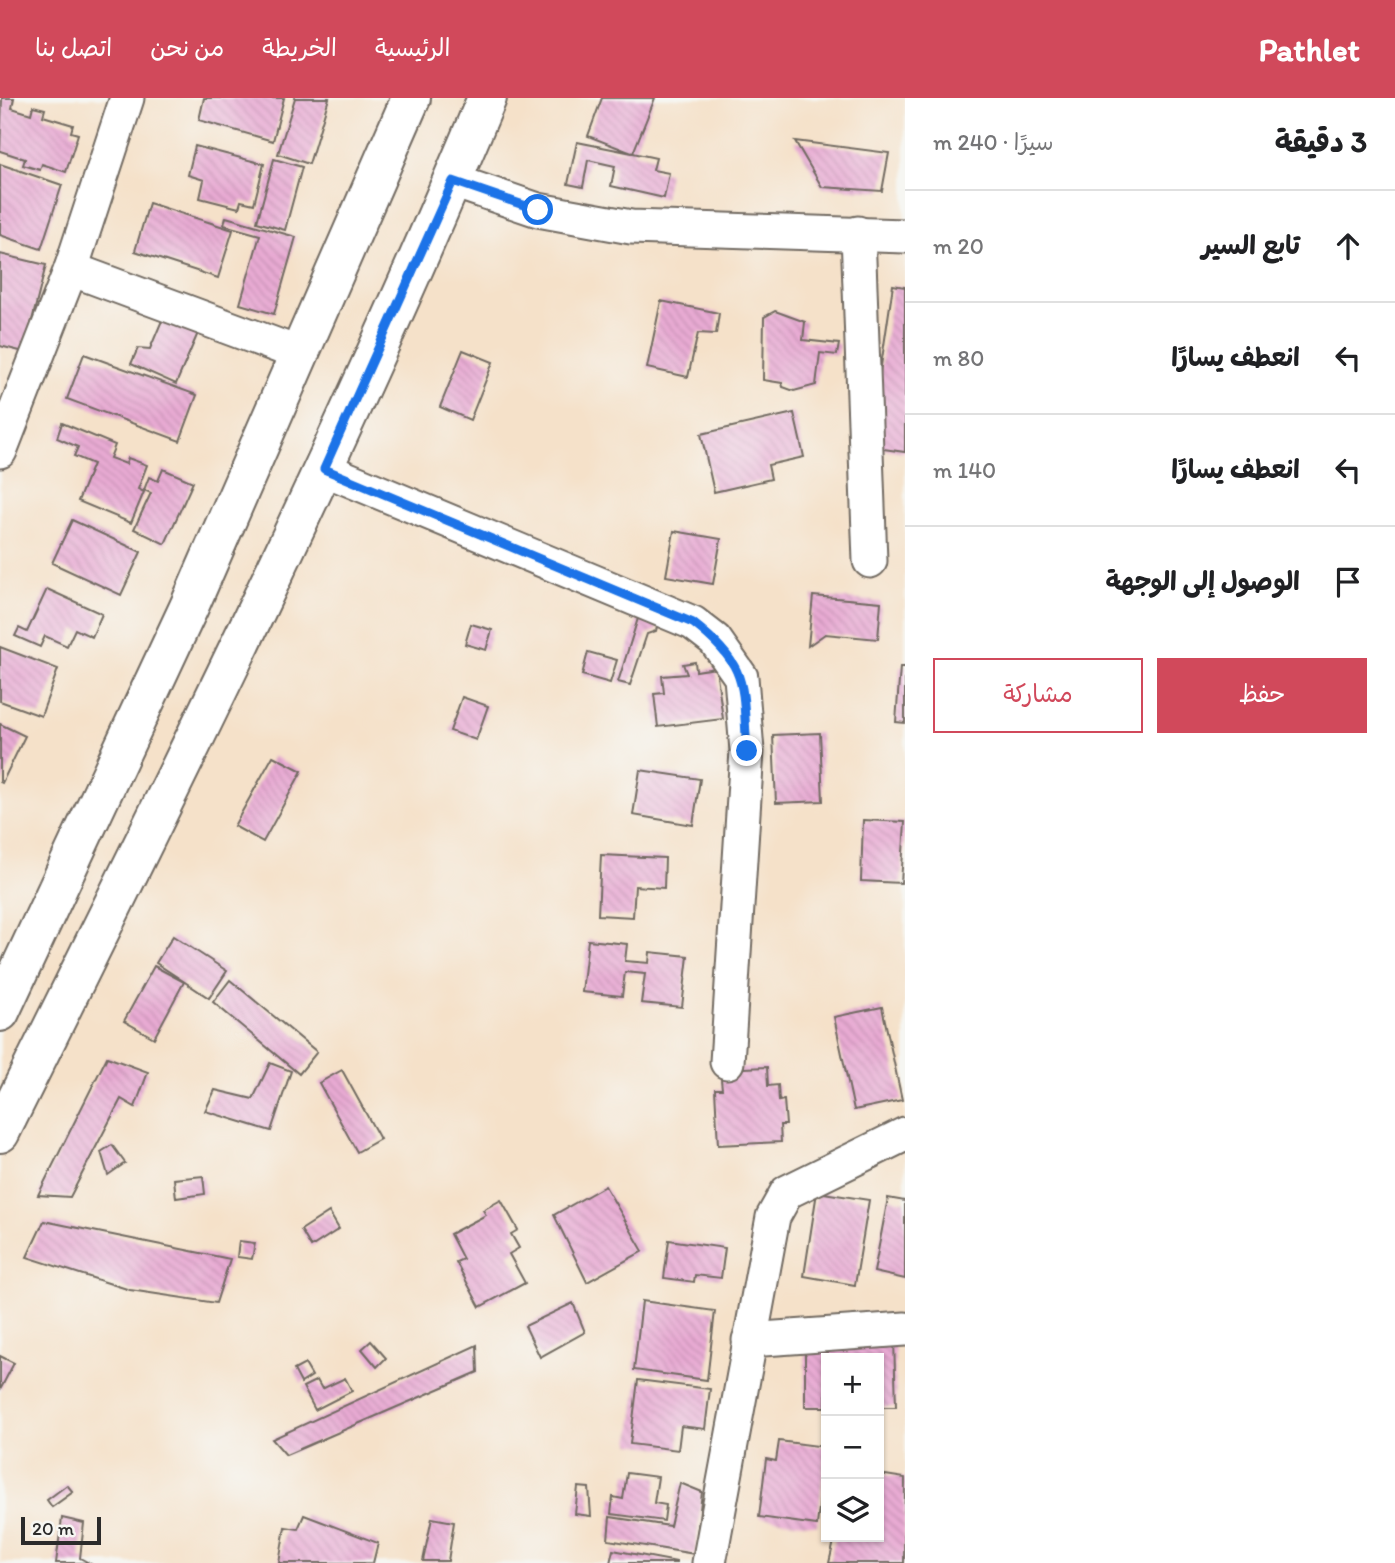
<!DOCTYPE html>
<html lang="ar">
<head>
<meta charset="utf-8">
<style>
  :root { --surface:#fff; --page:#f2f2f2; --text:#202124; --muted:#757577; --line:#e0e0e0; --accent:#d1495b }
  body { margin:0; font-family:Itim,"Playpen Sans Arabic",sans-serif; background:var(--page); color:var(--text); direction:rtl }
  .controls { position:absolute; right:21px; bottom:21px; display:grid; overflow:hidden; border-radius:0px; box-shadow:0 2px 5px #0004 }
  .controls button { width:63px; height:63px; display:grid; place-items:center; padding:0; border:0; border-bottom:2px solid var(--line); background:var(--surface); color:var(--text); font:35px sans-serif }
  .scale { position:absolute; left:21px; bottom:18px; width:80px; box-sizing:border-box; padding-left:7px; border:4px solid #2b2b2b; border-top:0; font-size:19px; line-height:24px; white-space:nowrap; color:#2b2b2b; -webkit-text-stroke:5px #f6f6f2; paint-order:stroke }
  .stop { position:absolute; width:21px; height:21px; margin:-16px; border:5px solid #1a73e8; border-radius:50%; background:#fff }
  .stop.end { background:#1a73e8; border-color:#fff; box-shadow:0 2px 7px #0008 }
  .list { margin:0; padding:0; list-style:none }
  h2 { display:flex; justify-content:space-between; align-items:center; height:91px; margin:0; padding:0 28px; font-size:30px }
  h2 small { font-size:23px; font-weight:400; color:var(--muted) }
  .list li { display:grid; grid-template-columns:46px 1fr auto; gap:21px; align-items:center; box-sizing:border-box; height:112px; padding:0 28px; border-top:2px solid var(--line) }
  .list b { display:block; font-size:26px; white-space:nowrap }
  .list em { font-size:23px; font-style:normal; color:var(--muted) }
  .actions { display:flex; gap:14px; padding:21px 28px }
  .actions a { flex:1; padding:16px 0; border:2px solid var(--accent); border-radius:0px; text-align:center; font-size:24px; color:var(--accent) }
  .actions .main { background:var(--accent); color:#fff }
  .icon { flex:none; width:38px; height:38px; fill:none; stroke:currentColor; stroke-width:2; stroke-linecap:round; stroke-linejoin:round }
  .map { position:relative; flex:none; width:905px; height:1465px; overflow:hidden; direction:ltr }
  header { display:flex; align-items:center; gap:42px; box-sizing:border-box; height:98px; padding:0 35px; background:var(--accent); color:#fff }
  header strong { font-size:33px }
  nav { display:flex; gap:38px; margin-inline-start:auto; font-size:24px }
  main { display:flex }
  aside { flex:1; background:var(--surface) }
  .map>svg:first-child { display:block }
  .building { fill:url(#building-back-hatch) }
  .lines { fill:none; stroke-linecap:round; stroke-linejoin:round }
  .minor-casing { stroke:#726b62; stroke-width:37 }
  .major-casing { stroke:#726b62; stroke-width:42 }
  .minor { stroke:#fff; stroke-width:33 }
  .major { stroke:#fff; stroke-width:38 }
  .route { stroke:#1a73e8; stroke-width:9 }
</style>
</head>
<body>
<header>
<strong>Pathlet</strong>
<nav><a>الرئيسية</a><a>الخريطة</a><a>من نحن</a><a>اتصل بنا</a></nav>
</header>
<main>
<aside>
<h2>3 دقيقة<small>سيرًا · 240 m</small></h2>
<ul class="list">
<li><svg class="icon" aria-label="ahead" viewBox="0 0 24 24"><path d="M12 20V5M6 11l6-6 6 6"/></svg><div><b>تابع السير</b></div><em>20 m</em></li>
<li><svg class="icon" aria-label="left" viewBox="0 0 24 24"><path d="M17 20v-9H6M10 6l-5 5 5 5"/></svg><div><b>انعطف يسارًا</b></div><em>80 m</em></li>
<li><svg class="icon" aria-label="left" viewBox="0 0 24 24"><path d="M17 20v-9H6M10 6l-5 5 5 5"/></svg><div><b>انعطف يسارًا</b></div><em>140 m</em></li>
<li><svg class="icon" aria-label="arrive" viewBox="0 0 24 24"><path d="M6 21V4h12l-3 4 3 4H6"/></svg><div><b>الوصول إلى الوجهة</b></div></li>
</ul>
<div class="actions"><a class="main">حفظ</a><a>مشاركة</a></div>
</aside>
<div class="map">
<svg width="905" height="1465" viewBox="0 0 905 1465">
  <defs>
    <pattern id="building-back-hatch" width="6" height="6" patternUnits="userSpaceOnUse" patternTransform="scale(1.75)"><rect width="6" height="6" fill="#e8aad3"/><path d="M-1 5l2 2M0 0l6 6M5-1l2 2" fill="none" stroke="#c792b5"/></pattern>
  </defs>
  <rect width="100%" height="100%" fill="#f6f6f2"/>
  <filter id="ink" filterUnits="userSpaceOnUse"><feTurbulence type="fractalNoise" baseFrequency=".0143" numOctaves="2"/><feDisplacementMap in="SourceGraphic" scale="14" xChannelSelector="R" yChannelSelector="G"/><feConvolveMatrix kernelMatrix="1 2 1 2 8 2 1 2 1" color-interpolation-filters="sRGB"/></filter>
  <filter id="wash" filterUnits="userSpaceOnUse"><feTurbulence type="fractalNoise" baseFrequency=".00686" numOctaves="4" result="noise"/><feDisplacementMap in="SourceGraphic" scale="28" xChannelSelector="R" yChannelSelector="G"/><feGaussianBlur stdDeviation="1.57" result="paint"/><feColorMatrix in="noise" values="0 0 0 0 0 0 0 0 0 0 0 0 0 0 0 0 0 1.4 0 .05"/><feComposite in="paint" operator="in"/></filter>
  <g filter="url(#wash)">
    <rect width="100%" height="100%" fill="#f5e1c9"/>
    <g id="blocks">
      <!-- building -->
      <g class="building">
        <path d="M2,0h12l-2,10 19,6 2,-8 12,3 -2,7 30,9 -2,7 7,2 -12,38 -24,-8 -2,6 -17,-5 2,-6 -25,-8z"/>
        <path d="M204,0h80l-11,43 -74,-21z"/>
        <path d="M295,0h34l-20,66 -31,-10z"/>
        <path d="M602,0h53l-22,55 23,5 -3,12 16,3 -5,25 -53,-12 4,-20 -27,-6 -5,27 -15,-3 9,-42 55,11 -44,-17z"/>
        <path d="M795,43l94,12 -7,38 -60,-4z"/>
        <path d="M195,48l69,18 -10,40 -13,-3 -2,7 -39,-10 4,-18 -16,-5z"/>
        <path d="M274,61l28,8 -17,63 -28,-8z"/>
        <path d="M0,66l62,21 -21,64 -41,-14z"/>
        <path d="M149,105l84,27 -15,48 -83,-27z"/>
        <path d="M226,119l70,20 -22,77 -34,-10 20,-69 -36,-10z"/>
        <path d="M0,156l46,11 -22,87 -24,-6z"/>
        <path d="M893,187l12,2v165l-36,-5z"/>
        <path d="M661,203l58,12 -3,21 -18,-1 -10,44 -41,-9z"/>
        <path d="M775,213l30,11 -2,18 36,4 -2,11 -17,-2 -4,32 -22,6 -11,-4 -1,-4 -19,-3 1,-63z"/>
        <path d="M163,220l35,15 -22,51 -45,-20 7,-16 12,1z"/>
        <path d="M463,252l30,12 -23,58 -30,-13z"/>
        <path d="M84,256l113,41 -17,46 -113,-42z"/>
        <path d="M794,315l10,44 -36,8 3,14 -57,13 -13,-58z"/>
        <path d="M62,325l53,22 -5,13 16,6 2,-6 19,7 -9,24 6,3 -13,31 -53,-22 15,-37 -19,-8 4,-9 -21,-9z"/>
        <path d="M163,371l30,13 -28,62 -31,-15 17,-36 -7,-3 5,-13 9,4z"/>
        <path d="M72,422l69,32 -20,43 -69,-32z"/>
        <path d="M674,433l47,8 -8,45 -47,-8z"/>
        <path d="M47,491l55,25 -10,23 -17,-8 -8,17 -22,-10 -5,11 -25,-11 4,-8 8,4z"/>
        <path d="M813,498l68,6 -3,37 -53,-5 -17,12z"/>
        <path d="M640,514l19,6 -3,13 -9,3 -17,51 -12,-3z"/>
        <path d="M471,526l21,6 -6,20 -21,-6z"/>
        <path d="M0,549l58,22 -17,47 -41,-15z"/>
        <path d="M588,554l29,8 -7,23 -28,-8z"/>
        <path d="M695,564l1,9 20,-3 7,51 -65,8 -4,-33 10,-1 -2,-17 25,-2 -4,-10z"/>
        <path d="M900,569h5v56l-9,-1z"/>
        <path d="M462,599l26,9 -12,34 -26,-9z"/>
        <path d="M0,626l25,12 -23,47 -2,-1z"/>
        <path d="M820,635l3,68 -47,2 -3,-68z"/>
        <path d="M273,658l29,15 -39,71 -29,-16z"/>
        <path d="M640,672l60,9 -7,46 -60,-10z"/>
        <path d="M863,722l42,2 -4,61 -40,-2z"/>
        <path d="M601,757l64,3 -1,30 -29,-2 -2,31 -35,-2z"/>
        <path d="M173,838l54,35 -18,27 -53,-35z"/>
        <path d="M588,842l39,4 -2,17 24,2 1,-11 38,4 -6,51 -41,-4 4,-29 -20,-2 -3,24 -40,-4z"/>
        <path d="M154,868l30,16 -30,56 -30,-17z"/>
        <path d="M230,882l87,72 -18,22 -86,-72z"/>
        <path d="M882,909l20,93 -48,10 -20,-93z"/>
        <path d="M107,959l41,15 -13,35 -14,-8 -51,98 -32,-2z"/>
        <path d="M270,965l21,8 -20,60 -66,-20 10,-21 38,9z"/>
        <path d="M767,969l1,19 10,-1 1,16 5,-1 2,25h-6l1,17 -63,3 -3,-56h7l-2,-20z"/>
        <path d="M342,972l38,69 -23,13 -38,-69z"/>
        <path d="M112,1047l13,18 -17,12 -7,-23z"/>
        <path d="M203,1078l2,18 -29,4 -2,-19z"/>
        <path d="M605,1088l38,65 -56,31 -33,-67z"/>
        <path d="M817,1094l52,8 -14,85 -51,-9z"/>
        <path d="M888,1100l17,3v78l-31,-7z"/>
        <path d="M501,1102l17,30 -7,4 8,14 -10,6 16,29 -45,24 -24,-45 7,-3 -13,-25 36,-19 -3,-5z"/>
        <path d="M329,1114l10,17 -28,18 -10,-17z"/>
        <path d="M44,1123l186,38 -14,44 -86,-13 -103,-33z"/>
        <path d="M669,1142l56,8 -4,30 -26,-3 -1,7 -30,-4z"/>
        <path d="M239,1143l16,2 -3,16 -15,-2z"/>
        <path d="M642,1203l73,10 -8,69 -73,-10z"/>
        <path d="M573,1205l12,29 -45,25 -15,-31z"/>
        <path d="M894,1241l2,68h-17v-49h-53v49h-21v-62z"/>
        <path d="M371,1243l15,17 -9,9 -15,-18z"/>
        <path d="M477,1247l1,27 -192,83 -14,-16z"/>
        <path d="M0,1258l14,7 -14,27z"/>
        <path d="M305,1266l7,12 -11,7 -7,-13z"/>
        <path d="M345,1280l7,13 -37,19 -12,-23 14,-7 5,9z"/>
        <path d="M638,1282l72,9 -5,40 -24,-3 -3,24 -48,-6z"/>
        <path d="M779,1343l47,6 -9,78 -58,-8 7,-58 10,2z"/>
        <path d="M627,1375l31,4 -4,26 12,2 -2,16 -53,-7 2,-17 10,2z"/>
        <path d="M879,1376l26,4 -1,85h-75l6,-26h44z"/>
        <path d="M680,1385l22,9 -7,62 -87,-14 2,-23 60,9z"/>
        <path d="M67,1387l6,7 -21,15 -5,-7z"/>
        <path d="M578,1389l11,1 2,28 -16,-2z"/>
        <path d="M304,1417l74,28 -5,20h-94l6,-36 13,2z"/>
        <path d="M62,1420l22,5 -4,35 9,5h-33z"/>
        <path d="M432,1420l22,4 -6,39h-25z"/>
        <path d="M613,1452l64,12v1h-67z"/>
      </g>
    </g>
  </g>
  <g filter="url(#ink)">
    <use href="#blocks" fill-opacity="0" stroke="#726b62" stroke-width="2"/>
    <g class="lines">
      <!-- minor casing -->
      <g class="minor-casing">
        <g id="minor">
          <path d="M453,83l85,29 93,17 274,9"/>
          <path d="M858,135l12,328"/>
          <path d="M71,171l229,85"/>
          <path d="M0,353l71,-182 56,-171"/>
          <path d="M324,371l369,154 22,17 26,37 6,74 -20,311"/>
          <path d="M749,1242l156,-11"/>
          <path d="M709,1465l64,-346 14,-25 118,-58"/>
        </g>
      </g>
      <!-- major casing -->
      <g class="major-casing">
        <g id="major">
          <path d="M0,914l189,-405 222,-509"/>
          <path d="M0,1035c170,-342 340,-683 487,-1035"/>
        </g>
      </g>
      <!-- minor -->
      <use href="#minor" class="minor"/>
      <!-- major -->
      <use href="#major" class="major"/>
    </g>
  </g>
  <g class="lines" filter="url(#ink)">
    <!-- route -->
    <path class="route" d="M538,112l-85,-29 -129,288 369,154c57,44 49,62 54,128"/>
  </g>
</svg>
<div class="controls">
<button>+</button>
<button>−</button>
<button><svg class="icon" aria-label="layers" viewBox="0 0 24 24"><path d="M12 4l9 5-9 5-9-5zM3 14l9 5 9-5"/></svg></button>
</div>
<div class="scale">20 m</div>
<div class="stop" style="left:538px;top:112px"></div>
<div class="stop end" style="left:747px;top:653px"></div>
</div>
</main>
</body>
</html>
